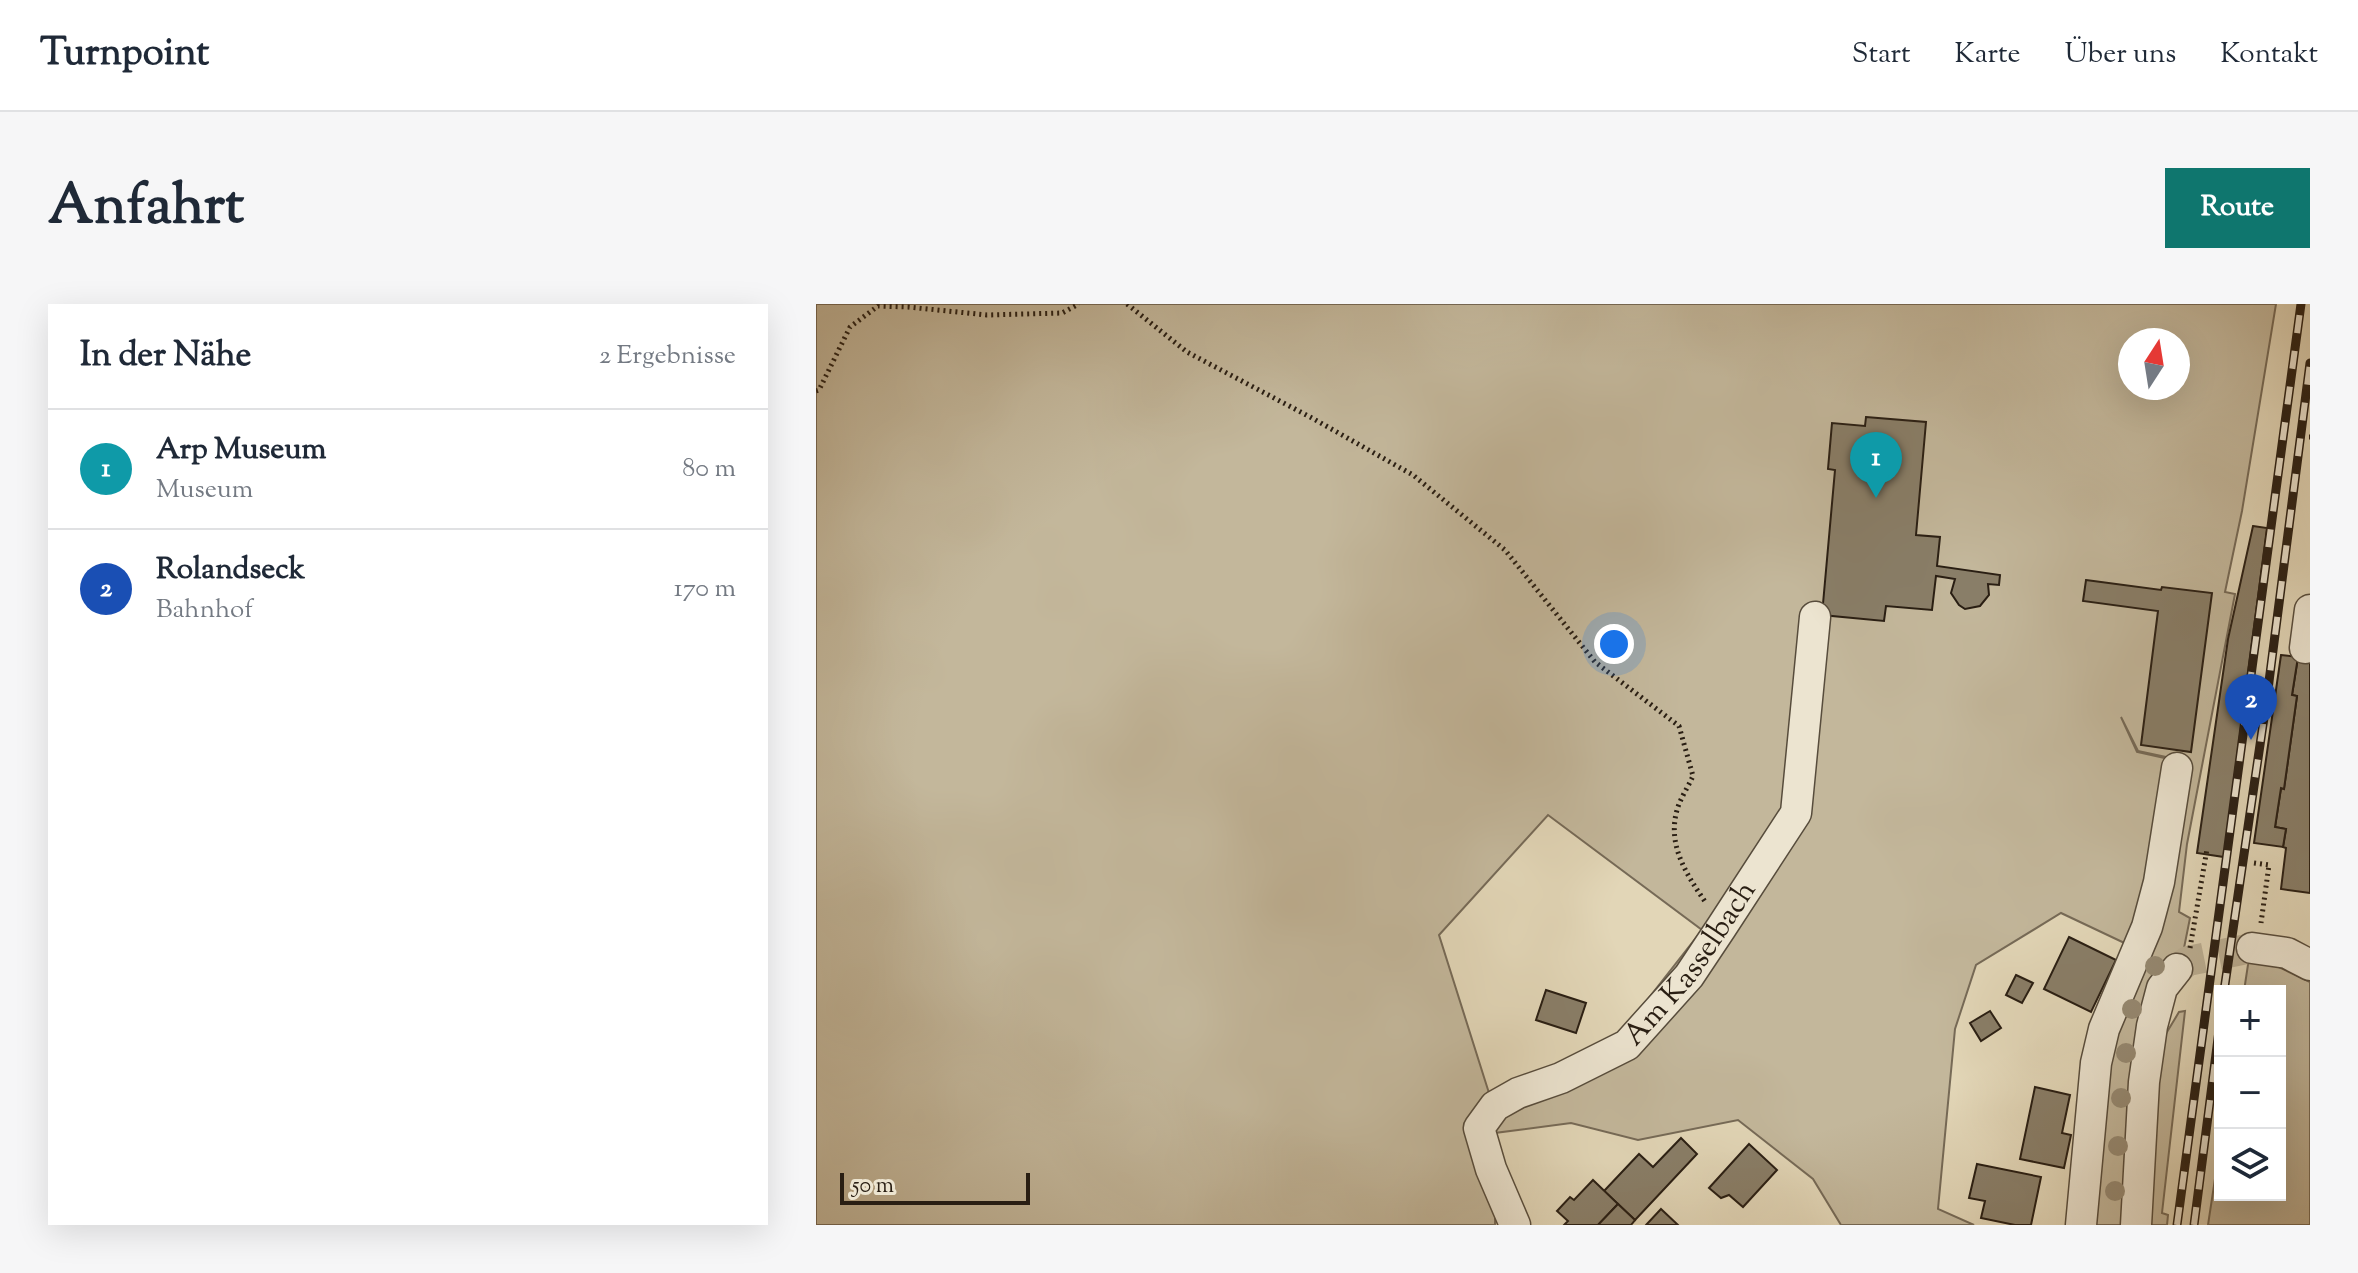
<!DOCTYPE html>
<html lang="de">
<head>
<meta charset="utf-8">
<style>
  :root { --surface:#fff; --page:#f6f6f7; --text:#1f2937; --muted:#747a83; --line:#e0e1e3; --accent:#0f766e }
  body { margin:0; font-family:"Sorts Mill Goudy",serif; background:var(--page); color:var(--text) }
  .controls { position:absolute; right:24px; bottom:24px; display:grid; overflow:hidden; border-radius:0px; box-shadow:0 8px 32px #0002 }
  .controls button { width:72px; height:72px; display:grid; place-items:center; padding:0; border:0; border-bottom:2px solid var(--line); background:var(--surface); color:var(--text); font:40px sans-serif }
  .compass { position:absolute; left:1302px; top:24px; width:72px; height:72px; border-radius:50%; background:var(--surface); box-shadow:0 8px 32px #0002; rotate:12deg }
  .scale { position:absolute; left:24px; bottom:20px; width:190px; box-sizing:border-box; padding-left:8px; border:4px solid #291e13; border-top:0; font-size:22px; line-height:28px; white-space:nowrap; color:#291e13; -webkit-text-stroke:6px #ece4d0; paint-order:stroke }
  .you { position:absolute; left:798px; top:340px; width:28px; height:28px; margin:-20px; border:6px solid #fff; border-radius:50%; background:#1a73e8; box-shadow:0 0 0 12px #1a73e833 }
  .badge { display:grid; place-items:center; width:52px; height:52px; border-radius:50%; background:var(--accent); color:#fff; font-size:26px; font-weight:700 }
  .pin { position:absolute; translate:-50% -66px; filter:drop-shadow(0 2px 4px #0008) }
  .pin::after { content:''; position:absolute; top:42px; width:28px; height:24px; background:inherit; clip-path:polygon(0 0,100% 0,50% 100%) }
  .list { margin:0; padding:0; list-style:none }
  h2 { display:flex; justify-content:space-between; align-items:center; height:104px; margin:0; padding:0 32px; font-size:34px }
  h2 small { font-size:26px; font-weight:400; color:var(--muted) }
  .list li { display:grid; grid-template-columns:52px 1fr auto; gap:24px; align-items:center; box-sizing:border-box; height:120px; padding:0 32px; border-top:2px solid var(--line) }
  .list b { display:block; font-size:30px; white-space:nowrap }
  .list p { margin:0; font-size:26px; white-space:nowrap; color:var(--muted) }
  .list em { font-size:26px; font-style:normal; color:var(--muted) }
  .icon { flex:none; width:44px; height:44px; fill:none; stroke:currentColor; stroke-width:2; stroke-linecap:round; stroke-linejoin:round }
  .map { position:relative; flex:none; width:1494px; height:921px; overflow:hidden; border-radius:0px }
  header { display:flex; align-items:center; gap:48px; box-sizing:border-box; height:112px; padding:0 40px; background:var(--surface); border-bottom:2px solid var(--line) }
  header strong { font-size:38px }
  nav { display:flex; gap:44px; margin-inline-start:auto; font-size:28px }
  .intro { display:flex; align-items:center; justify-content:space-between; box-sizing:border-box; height:192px; padding:0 48px }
  h1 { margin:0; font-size:56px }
  .button { padding:20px 36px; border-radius:0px; background:var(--accent); color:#fff; font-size:28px; font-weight:700 }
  main { display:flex; gap:48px; padding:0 48px }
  aside { flex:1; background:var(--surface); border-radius:0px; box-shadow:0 8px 32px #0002 }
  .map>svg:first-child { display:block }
  .green { fill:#c3b79b; stroke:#766a57; stroke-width:2; fill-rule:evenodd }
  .building { fill:#897e68; stroke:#291e13; stroke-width:2 }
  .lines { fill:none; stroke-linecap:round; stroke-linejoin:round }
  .minor-tunnel { stroke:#bdb196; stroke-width:30; stroke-dasharray:30 15; stroke-linecap:butt }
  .minor-casing { stroke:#574c3c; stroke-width:33 }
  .path { stroke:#291e13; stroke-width:5; stroke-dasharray:2 4; stroke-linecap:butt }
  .minor { stroke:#ece4d0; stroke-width:30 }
  .rail-casing { stroke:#291e13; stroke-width:9 }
  .rail { stroke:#ece4d0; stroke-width:6; stroke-dasharray:18; stroke-linecap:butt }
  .tree { fill:#968a73 }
  .labels { text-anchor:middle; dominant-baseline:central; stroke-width:6; stroke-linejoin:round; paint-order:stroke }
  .street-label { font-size:30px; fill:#291e13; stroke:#ece4d0 }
</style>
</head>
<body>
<header>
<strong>Turnpoint</strong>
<nav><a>Start</a><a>Karte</a><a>Über uns</a><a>Kontakt</a></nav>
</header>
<div class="intro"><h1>Anfahrt</h1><a class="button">Route</a></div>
<main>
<aside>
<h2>In der Nähe<small>2 Ergebnisse</small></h2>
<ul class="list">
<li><span class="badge" style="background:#0f9aa8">1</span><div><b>Arp Museum</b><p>Museum</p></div><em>80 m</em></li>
<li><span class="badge" style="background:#1a4fb4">2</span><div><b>Rolandseck</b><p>Bahnhof</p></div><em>170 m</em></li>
</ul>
</aside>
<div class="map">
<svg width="1494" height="921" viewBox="0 0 1494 921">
  <rect width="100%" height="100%" fill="#e2d6b7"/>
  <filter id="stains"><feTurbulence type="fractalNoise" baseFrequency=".0025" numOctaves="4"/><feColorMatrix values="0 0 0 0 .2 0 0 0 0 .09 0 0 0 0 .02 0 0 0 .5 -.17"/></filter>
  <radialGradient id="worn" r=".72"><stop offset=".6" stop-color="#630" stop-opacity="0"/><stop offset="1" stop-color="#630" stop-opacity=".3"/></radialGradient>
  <!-- green -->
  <g class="green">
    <path d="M0,0h1460l-34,207 -17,81 10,2 -48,250 -8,68 11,6 -8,40 -25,22 -15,43 -6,60 -6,142h-42l17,-157 14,-54 23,-52 29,-100 14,-101 -47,-10 -17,-34 16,35 32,7 -14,104 -20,85 -74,-35 -85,52 -21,64 -17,180 36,16h-133l-28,-46 -75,-59 -100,20 -67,-17 -76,10v92h-679zM1314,36h48v48h-48zM732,511l154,115 -90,115 -123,48 -50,-158z"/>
    <path d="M1433,654l15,2 46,22v243h-102l12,-79v49h60v-204h-36z"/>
    <path d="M1369,707l-23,202 6,2 -1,10h-19l13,-183 18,-30z"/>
  </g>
  <!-- building -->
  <g class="building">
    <path d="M1050,113l60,5 -10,113 24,2 -3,29 63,9 -1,10 -11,-1 1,11 -9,11 -15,3 -6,-4 -8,-12 4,-14 -19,-3 -4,34 -46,-4 -2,15 -62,-6 13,-145 -7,-1 4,-46 33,3z"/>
    <path d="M1437,222l14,2 -43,329 -27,-4 31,-214z"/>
    <path d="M1270,276l75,10 1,-3 50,6 -21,159 -50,-7 17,-134 -75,-10z"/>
    <path d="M1494,346v243l-29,-4 5,-41 -3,-1 3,-18 -11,-2 6,-39 3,1 13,-93 -5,-1 6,-38z"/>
    <path d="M1465,351l17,2 -6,38 5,1 -13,93 -3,-1 -6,39 11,2 -3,18 -29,-4z"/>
    <path d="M1253,633l47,23 -25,52 -47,-23z"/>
    <path d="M1200,671l17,8 -11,20 -16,-8z"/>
    <path d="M730,686l40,13 -10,30 -40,-13z"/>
    <path d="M1174,707l11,17 -20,13 -11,-18z"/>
    <path d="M1219,783l35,8 -8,38 9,2 -7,33 -44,-9z"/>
    <path d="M865,834l16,16 -62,66 -31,-29 35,-37 14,13z"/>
    <path d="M933,840l28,26 -34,37 -14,-12 -8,3 -12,-10z"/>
    <path d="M1161,860l64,13 -10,48h-16l-34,-7 4,-17 -16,-3z"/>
    <path d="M777,876l25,24 -20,21h-34l4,-4 -11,-10 13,-14 4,3z"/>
    <path d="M802,900l17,16 -4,5h-33z"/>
    <path d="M845,905l17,16h-32z"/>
  </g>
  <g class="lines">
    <!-- minor-tunnel -->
    <path class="minor-tunnel" d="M1361,665l11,-8 64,-13"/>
    <!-- minor casing -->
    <g class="minor-casing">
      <g id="minor">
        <path d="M1489,344l5,-38"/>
        <path d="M1436,644l35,5 23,12"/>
        <path id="s1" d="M699,921l-24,-56 -12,-41 16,-22 23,-13 43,-15 66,-33 62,-69 32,-48 75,-115 19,-196"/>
        <path d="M1265,921l15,-162 8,-34 43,-102 12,-45 18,-114"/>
        <path d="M1320,921l8,-143 8,-56 10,-38 15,-19"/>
      </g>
    </g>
    <!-- path -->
    <g class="path">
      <path d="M311,0l60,48 125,66 101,57 92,75 90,112 84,64 14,50c-5,11 -13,23 -16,34 -10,36 10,65 29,93"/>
      <path d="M0,87l3,-1 31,-63 28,-21 30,1 79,8 75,-2 17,-9"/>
      <path d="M1493,133h1"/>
      <path d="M1438,559l15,2 -8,58"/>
      <path d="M1374,644l17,-99"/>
    </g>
    <!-- minor -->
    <use href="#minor" class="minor"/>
    <!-- rail casing -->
    <g class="rail-casing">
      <g id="rail">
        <path d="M1408,687l43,-294 43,-334"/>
        <path d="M1361,921l124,-921"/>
        <path d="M1378,921l26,-202"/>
      </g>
    </g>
    <!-- rail -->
    <use href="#rail" class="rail"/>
  </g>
  <!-- trees -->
  <g class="tree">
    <circle cx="1339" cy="662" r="10"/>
    <circle cx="1316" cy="705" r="10"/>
    <circle cx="1310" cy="749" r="10"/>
    <circle cx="1305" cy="794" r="10"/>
    <circle cx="1302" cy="842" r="10"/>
    <circle cx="1299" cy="887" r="10"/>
  </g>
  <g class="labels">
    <!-- street labels -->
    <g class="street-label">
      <text stroke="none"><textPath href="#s1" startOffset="380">Am Kasselbach</textPath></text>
    </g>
  </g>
  <rect width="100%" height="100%" filter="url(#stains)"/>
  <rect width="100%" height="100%" fill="url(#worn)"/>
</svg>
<div class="controls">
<button>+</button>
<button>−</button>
<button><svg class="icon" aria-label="layers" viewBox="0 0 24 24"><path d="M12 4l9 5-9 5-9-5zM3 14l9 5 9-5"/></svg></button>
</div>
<svg class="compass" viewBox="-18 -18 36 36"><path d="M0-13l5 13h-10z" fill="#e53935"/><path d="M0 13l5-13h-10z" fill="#747a83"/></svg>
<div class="scale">50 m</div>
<div class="you"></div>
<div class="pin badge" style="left:1060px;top:194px;background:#0f9aa8">1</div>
<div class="pin badge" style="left:1435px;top:436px;background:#1a4fb4">2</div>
</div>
</main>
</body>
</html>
